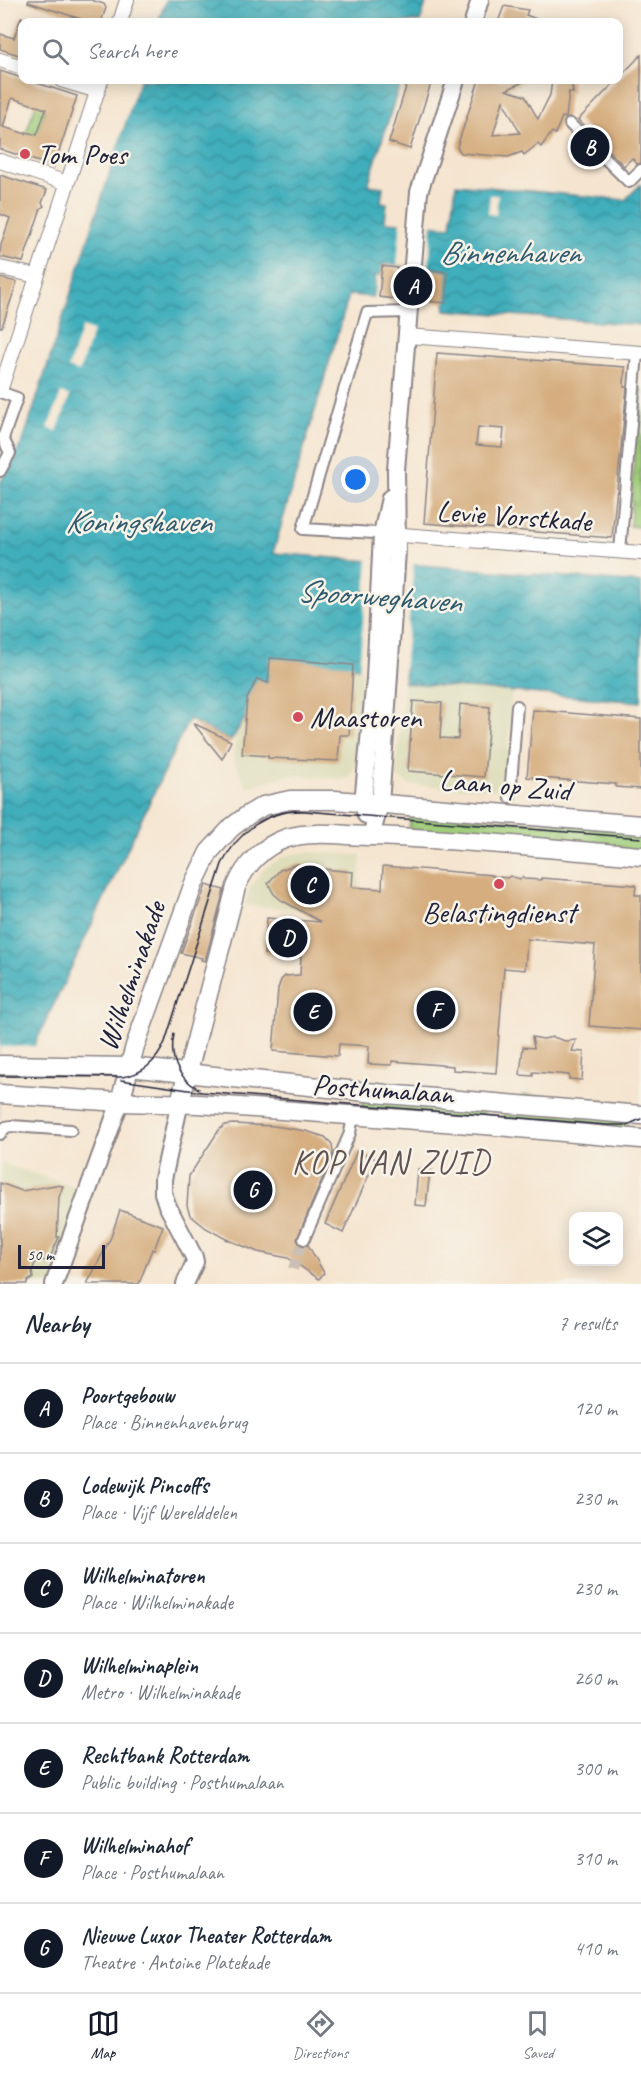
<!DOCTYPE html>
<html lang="en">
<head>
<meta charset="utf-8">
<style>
  :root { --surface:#fff; --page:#f2f2f3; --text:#1f2937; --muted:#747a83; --line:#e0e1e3; --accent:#111827 }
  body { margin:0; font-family:Caveat,sans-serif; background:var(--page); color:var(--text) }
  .controls { position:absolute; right:18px; bottom:18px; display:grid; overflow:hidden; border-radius:12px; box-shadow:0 3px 15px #0003 }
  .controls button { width:54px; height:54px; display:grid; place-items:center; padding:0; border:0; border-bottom:2px solid var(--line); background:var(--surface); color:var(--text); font:30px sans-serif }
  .scale { position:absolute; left:18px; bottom:15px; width:87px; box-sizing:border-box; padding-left:6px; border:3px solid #22223b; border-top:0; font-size:16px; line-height:21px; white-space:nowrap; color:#22223b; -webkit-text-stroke:4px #f7f3e8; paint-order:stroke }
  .you { position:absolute; left:356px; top:480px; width:21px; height:21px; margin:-15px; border:4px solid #fff; border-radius:50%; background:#1a73e8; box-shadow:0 0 0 9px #1a73e833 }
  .badge { display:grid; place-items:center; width:39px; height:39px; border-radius:50%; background:var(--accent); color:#fff; font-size:20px; font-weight:700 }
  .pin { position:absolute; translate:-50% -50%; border:3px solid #fff; box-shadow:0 2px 6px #0006 }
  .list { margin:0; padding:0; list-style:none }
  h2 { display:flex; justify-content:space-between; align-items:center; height:78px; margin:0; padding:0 24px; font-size:26px }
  h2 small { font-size:20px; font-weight:400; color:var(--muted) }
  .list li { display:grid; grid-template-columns:39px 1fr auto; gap:18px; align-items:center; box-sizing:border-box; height:90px; padding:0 24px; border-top:2px solid var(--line) }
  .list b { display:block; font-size:22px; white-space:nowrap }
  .list p { margin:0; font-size:20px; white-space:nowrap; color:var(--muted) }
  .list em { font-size:20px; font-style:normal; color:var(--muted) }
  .icon { flex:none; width:33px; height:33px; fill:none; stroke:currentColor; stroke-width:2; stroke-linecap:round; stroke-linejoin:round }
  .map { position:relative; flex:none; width:641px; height:1284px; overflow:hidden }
  .search { position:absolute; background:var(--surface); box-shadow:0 3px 15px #0003; left:18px; right:18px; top:18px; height:66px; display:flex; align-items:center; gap:15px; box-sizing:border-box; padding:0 21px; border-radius:12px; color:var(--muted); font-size:22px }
  .sheet { height:708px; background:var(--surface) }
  nav { display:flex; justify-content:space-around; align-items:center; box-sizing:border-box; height:84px; border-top:2px solid var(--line); background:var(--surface); font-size:16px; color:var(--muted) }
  nav a { display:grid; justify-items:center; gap:3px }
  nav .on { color:var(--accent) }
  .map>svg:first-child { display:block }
  .built { fill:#deddbb }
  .grass { fill:url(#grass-tufts); stroke:#61785a; stroke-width:1.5 }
  .garden { fill:url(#garden-dots); stroke:#61785a; stroke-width:1.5 }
  .water { fill:url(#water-waves); stroke:#30687b; stroke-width:1.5 }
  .pier { fill:#f5e5d0 }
  .building { fill:#d5ad7f; fill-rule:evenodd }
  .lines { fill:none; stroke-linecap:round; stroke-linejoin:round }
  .pedestrian-tunnel { stroke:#cbbeb2; stroke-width:10; stroke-dasharray:10 5; stroke-linecap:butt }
  .pedestrian-casing { stroke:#8c8486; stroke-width:14 }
  .minor-casing { stroke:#8c8486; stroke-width:16 }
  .tertiary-casing { stroke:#8c8486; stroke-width:20 }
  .secondary-casing { stroke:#8c8486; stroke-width:21 }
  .pedestrian { stroke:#fff; stroke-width:10 }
  .minor { stroke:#fff; stroke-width:14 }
  .tertiary { stroke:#fff; stroke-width:16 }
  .secondary { stroke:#fff; stroke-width:18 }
  .tram { stroke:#22223b; stroke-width:1.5 }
  .poi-dot { fill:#d1495b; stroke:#f7f3e8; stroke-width:2 }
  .labels { text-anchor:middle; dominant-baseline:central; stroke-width:5; stroke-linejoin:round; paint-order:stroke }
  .poi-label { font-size:30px; fill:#22223b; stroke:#f7f3e8; text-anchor:start }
  .street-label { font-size:30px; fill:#22223b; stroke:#f7f3e8 }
  .water-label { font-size:32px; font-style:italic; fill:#2e5a6e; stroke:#f7f3e8 }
  .quarter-label { font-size:33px; letter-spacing:1.5px; fill:#615353; stroke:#f7f3e8 }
</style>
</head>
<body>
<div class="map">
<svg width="641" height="1284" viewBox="0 0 641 1284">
  <defs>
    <pattern id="grass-tufts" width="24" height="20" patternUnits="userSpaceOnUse" patternTransform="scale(1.5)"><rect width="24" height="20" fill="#a0cd7a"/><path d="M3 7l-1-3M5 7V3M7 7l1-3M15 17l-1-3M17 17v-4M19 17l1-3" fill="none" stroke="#8ab06a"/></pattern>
    <pattern id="garden-dots" width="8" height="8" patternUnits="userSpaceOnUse" patternTransform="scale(1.5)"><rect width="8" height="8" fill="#a0cd7a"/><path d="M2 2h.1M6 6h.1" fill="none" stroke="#8ab06a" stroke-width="1.8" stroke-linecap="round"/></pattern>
    <pattern id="water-waves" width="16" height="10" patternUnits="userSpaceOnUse" patternTransform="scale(1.5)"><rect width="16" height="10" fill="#3faebb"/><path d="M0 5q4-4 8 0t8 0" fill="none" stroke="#348d99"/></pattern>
  </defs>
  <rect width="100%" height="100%" fill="#f7f3e8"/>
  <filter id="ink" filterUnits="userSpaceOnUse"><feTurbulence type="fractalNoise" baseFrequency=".0167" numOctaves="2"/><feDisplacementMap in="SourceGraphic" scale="12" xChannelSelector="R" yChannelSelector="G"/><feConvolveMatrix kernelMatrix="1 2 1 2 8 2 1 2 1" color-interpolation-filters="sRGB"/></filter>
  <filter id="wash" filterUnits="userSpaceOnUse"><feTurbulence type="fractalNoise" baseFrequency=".008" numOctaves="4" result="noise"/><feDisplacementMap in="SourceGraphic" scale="24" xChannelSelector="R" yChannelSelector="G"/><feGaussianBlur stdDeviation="1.35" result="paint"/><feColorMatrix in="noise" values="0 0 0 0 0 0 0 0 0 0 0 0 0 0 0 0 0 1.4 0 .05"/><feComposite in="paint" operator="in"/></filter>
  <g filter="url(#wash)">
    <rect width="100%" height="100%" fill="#f5e5d0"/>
    <!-- built -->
    <g class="built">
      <path d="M277,665l86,3 -8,99 -6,10 -5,2 -53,-4 -22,5 -22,8 -14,-29 3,-26z"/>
      <path d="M404,683l108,9 -7,98 -95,-5 -12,-7 -2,-6z"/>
      <path d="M307,852l54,3 -4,60 -113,-10 6,-18 14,-18 20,-13z"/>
      <path d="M1,1163l91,29 -33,92h-59z"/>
    </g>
    <!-- grass -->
    <g class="grass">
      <path d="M638,389h3v138l-11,-1z"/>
      <path d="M411,813l230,17v21l-232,-20z"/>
      <path d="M522,1095l107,8 -1,7 -107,-9z"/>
      <path d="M363,1096l120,11 -1,15 -120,-9z"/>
      <path d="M505,1109l123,9 -2,16 -123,-11z"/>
    </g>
    <!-- garden -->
    <path class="garden" d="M39,95l10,3 -12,40 -11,-4z"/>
    <!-- water -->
    <g class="water">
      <path d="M166,0h261l-7,22h-262z"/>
      <path d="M139,80h262l-33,105 15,2 -2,15 6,1 -2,17 1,2 65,5 5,-43 169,16 16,-16v141l-196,-15 3,-39 -17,-3 -48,-4 -2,11h-5l-2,22 -25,-2 -76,258 368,30v119l-237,-19 1,-14 -128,-4 -46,76 -42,-22 -189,399v-635l23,-42z"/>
    </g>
    <!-- pier -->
    <g class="pier">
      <path d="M136,80h3l-116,358 -3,-1z"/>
      <path d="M490,195h8l-2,20 -8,-1z"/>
      <path d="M401,220l31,3 -3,45 -32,-3z"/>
      <path d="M82,327l11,4 -14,41 -11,-4z"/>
      <path d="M61,393l9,3 -13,35 -9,-3z"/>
      <path d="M368,559l46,4 -11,118h-2l1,-9 -43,-1z"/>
      <path d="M38,1046l-35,73h-3v-72z"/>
    </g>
    <g id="blocks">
      <!-- building -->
      <g class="building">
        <path d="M29,0h62l13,4 2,4 -5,14h-21l1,-3 -53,-17z"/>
        <path d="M504,6l24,4 -2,5 18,7h-46z"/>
        <path d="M21,17h1v39l-22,-7v-15l14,4z"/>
        <path d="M641,55v108l-4,1 -5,-6 -8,8 -46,-46z"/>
        <path d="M0,71l77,25 -23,71 -54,-18zM12,98l34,11 -9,26 -11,-3v2l-23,-7z"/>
        <path d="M408,80h24l-22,69 -21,-7z"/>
        <path d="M479,80h48l-21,10 19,6 13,23 12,-24 2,-15h19l2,13 -4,-1 -3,26 -4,-1 -7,17 -3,-2 -11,15 -3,-3 -14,11 -2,-3 -14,5 -47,-4 -4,-6zM503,101l17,32 -27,2z"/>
        <path d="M0,175l47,15 -5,13 2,3 -3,2 -18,54 -23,-5 1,-12 9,-27 -10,-4z"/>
        <path d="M382,266l15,2 -1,7h6l1,6 6,5 -7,4 -3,6 -5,-1v4l-15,-2z"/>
        <path d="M429,270l19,2 -2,31 -20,-2 1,-3 -7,-1 -1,-6 -6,-5 7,-4 2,-5 6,1z"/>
        <path d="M0,278l17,4 -15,45h-2z"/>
        <path d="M437,353l188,14 -1,20h3l-15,151 -188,-15zM478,427l26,2 -2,18 -26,-2z"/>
        <path d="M270,658l83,7 -4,70h-9l-2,26 -70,-3v-2l-26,-2 5,-55 10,-20 11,4z"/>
        <path d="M413,701l29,2 -2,35 18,1 2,-35 30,3 -6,70 -76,-6z"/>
        <path d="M533,710l108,9v70l-25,-2v-3l-89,-7z"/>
        <path d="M193,723l38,18 -9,18z"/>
        <path d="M297,864l17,4 39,4 -1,15 30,2 1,-23 109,9v1l15,2 3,-2 10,3 2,-2 2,2 17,1v-2l95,7 -1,10h6v135l-52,-4 6,-81 -68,-6 -2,31 -21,-2 -8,105 -43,-3v-4l-61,-5v4l-24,-1 1,-18 -30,-2 -1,12 -65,-5 5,-62 3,-9 4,-4 15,-1 1,-18 -37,-3 3,-36 54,4 -40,-22 -7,-6 -6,-11 12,-13z"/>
        <path d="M206,885l18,5 -19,71 -4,-1 1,-2 -21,-5z"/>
        <path d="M532,1037l11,2 10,-2 12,4 11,-1 -4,11 12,1 -2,28 -13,-1v-4l-36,-3v4l-13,-1 3,-28 11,1z"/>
        <path d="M233,1124l41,2 32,5 19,6 7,7 1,9 -36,86 4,7 7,-1 16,28 -5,6 -31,-21 -30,-6 -32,-13 -20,-11 -16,-13 -3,-9 2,-30 30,-46 6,-5z"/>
        <path d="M357,1151l19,8 -33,74 -18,-9z"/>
        <path d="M418,1169l12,1 -4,36 -11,-1z"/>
        <path d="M0,1183l22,8 33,-6 8,1 -4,11 -2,40h2l-11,25 -11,-4 -5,13 1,7 -5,3 -1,3h-27z"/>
        <path d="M120,1210l43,16 -9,24 -2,-1 -13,35h-52l24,-47z"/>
      </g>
    </g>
  </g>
  <g filter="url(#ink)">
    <use href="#blocks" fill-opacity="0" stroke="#8c8486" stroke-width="1.5"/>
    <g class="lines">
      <!-- pedestrian-tunnel -->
      <path class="pedestrian-tunnel" d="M293,1269l11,-30"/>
      <!-- pedestrian casing -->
      <g class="pedestrian-casing">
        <g id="pedestrian">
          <path d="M570,124l59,58 12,-12"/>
          <path d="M0,392l17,6 -14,40 7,15 -10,18"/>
          <path d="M375,533l-72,-4 64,-216 42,-1"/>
          <path d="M620,551l17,-198"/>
          <path d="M510,797l7,-91"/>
          <path d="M0,1134l6,-7 5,-1 60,4"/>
          <path d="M304,1239l46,-106 3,-18"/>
        </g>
      </g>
      <!-- minor casing -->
      <g class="minor-casing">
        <g id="minor">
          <path d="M120,22l7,-22"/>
          <path d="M0,60l22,7"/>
          <path d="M61,80l37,11"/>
          <path d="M0,161l67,22"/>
          <path d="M0,268l37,8"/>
          <path d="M407,336l234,17"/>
          <path d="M0,391l101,-311"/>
          <path d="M389,534l252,19"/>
        </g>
      </g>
      <!-- tertiary casing -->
      <g class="tertiary-casing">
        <g id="tertiary">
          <path d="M473,22l7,-22"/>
          <path d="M412,276l7,-84 37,-112"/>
          <path d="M366,815l-3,-12 12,-124 7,-145 8,-36"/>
          <path d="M371,836l9,-32 7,-98 10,-156 -1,-80 14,-174"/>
          <path d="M180,1102l-17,77v14l4,12 27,52 1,5 -10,22"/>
          <path d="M54,1284l66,-182"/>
        </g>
      </g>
      <!-- secondary casing -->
      <g class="secondary-casing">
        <g id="secondary">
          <path d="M0,1065l129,2 257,27 255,21"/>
          <path d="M0,1094l120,8 79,2 298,22 144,13"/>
          <path d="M120,1102l15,-56 59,-163 15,-31 23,-25 16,-12 15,-9 27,-6h45l306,25"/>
          <path d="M180,1102l56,-215c9,-22 27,-41 51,-49 27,-8 58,-2 86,-2 89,3 179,13 268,20"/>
        </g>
      </g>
      <!-- pedestrian -->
      <use href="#pedestrian" class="pedestrian"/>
      <!-- minor -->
      <use href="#minor" class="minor"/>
      <!-- tertiary -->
      <use href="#tertiary" class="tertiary"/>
      <!-- secondary -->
      <use href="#secondary" class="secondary"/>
      <!-- tram -->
      <g class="tram">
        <path d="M174,1034c-5,23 3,44 25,55"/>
        <path d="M0,1076l122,1c21,-3 35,-16 43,-35l57,-178c16,-32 45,-55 82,-53l337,27"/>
        <path d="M121,1080l81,12 405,33h20l14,-6"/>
      </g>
    </g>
  </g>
  <!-- markers -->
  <g class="poi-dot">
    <circle cx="25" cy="154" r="6"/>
    <circle cx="298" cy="717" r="6"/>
    <circle cx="499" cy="884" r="6"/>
  </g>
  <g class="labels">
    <!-- poi labels -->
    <g class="poi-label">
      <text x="37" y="154">Tom Poes</text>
      <text x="310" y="717">Maastoren</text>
      <text x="499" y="912" text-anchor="middle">Belastingdienst</text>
    </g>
    <!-- street labels -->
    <g class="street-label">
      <text transform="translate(514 516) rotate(4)">Levie Vorstkade</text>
      <text transform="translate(505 785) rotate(5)">Laan op Zuid</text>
      <text transform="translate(131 976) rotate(-71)">Wilhelminakade</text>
      <text transform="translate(383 1089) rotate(4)">Posthumalaan</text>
    </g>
    <!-- water labels -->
    <g class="water-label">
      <text x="510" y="252">Binnenhaven</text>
      <text x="138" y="521">Koningshaven</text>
      <text transform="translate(379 596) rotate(4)">Spoorweghaven</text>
    </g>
    <!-- quarter labels -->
    <g class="quarter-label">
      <text x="391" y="1162">KOP VAN ZUID</text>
    </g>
  </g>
</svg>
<div class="controls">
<button><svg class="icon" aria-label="layers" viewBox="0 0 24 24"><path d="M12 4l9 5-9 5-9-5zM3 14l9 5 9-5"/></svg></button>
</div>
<div class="scale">50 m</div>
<div class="you"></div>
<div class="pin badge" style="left:413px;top:286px">A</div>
<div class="pin badge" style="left:590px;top:147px">B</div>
<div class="pin badge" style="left:310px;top:885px">C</div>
<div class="pin badge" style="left:288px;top:938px">D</div>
<div class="pin badge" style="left:313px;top:1012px">E</div>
<div class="pin badge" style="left:436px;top:1010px">F</div>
<div class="pin badge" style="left:253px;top:1190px">G</div>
<div class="search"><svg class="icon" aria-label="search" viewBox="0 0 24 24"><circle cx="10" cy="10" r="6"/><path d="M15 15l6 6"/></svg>Search here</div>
</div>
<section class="sheet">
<h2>Nearby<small>7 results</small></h2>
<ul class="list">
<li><span class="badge">A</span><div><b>Poortgebouw</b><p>Place · Binnenhavenbrug</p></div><em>120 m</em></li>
<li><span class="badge">B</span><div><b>Lodewijk Pincoffs</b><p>Place · Vijf Werelddelen</p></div><em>230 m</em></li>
<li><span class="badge">C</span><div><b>Wilhelminatoren</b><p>Place · Wilhelminakade</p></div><em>230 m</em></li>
<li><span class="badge">D</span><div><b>Wilhelminaplein</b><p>Metro · Wilhelminakade</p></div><em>260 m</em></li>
<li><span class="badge">E</span><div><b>Rechtbank Rotterdam</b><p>Public building · Posthumalaan</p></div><em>300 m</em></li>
<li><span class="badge">F</span><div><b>Wilhelminahof</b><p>Place · Posthumalaan</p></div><em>310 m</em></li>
<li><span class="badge">G</span><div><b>Nieuwe Luxor Theater Rotterdam</b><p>Theatre · Antoine Platekade</p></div><em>410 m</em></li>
</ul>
</section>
<nav>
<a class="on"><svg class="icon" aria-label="map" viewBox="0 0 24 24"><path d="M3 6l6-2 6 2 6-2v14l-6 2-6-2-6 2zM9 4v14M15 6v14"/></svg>Map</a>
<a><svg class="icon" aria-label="directions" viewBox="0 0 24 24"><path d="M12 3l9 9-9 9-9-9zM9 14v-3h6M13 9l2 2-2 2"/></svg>Directions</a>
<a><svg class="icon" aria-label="saved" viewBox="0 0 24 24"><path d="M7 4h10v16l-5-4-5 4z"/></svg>Saved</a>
</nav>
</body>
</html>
